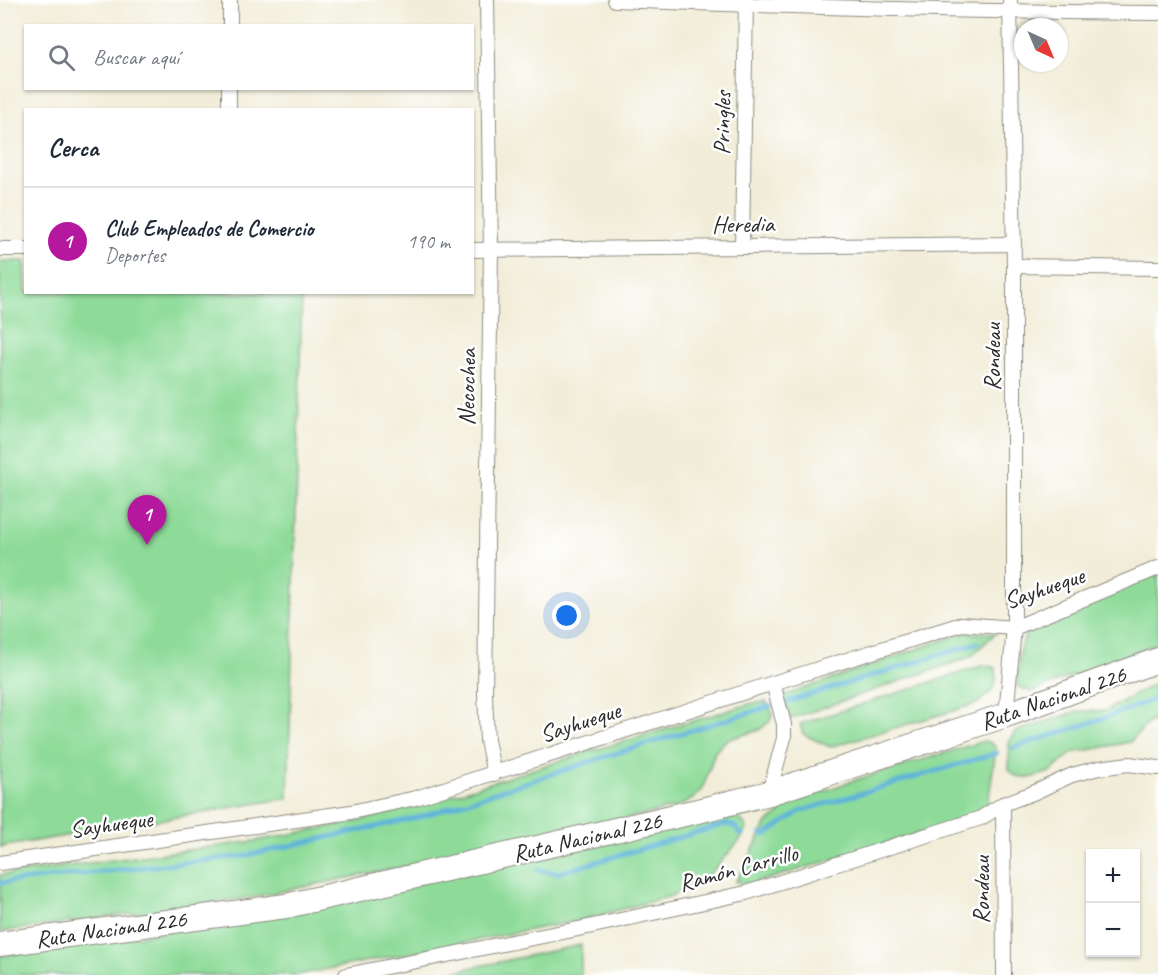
<!DOCTYPE html>
<html lang="es">
<head>
<meta charset="utf-8">
<style>
  :root { --surface:#fff; --page:#f2f2f3; --text:#1f2937; --muted:#747a83; --line:#e0e1e3; --accent:#b5179e }
  body { margin:0; font-family:Caveat,sans-serif; background:var(--page); color:var(--text) }
  .controls { position:absolute; right:18px; bottom:18px; display:grid; overflow:hidden; border-radius:0px; box-shadow:0 2px 4px #0004 }
  .controls button { width:54px; height:54px; display:grid; place-items:center; padding:0; border:0; border-bottom:2px solid var(--line); background:var(--surface); color:var(--text); font:30px sans-serif }
  .compass { position:absolute; left:1014px; top:18px; width:54px; height:54px; border-radius:50%; background:var(--surface); box-shadow:0 2px 4px #0004; rotate:136deg }
  .you { position:absolute; left:567px; top:616px; width:21px; height:21px; margin:-15px; border:4px solid #fff; border-radius:50%; background:#1a73e8; box-shadow:0 0 0 9px #1a73e833 }
  .badge { display:grid; place-items:center; width:39px; height:39px; border-radius:50%; background:var(--accent); color:#fff; font-size:20px; font-weight:700 }
  .pin { position:absolute; translate:-50% -50px; filter:drop-shadow(0 2px 3px #0008) }
  .pin::after { content:''; position:absolute; top:32px; width:21px; height:18px; background:inherit; clip-path:polygon(0 0,100% 0,50% 100%) }
  .list { margin:0; padding:0; list-style:none }
  h2 { display:flex; justify-content:space-between; align-items:center; height:78px; margin:0; padding:0 24px; font-size:26px }
  h2 small { font-size:20px; font-weight:400; color:var(--muted) }
  .list li { display:grid; grid-template-columns:39px 1fr auto; gap:18px; align-items:center; box-sizing:border-box; height:108px; padding:0 24px; border-top:2px solid var(--line) }
  .list b { display:block; font-size:22px; white-space:nowrap }
  .list p { margin:0; font-size:20px; white-space:nowrap; color:var(--muted) }
  .list em { font-size:20px; font-style:normal; color:var(--muted) }
  .icon { flex:none; width:33px; height:33px; fill:none; stroke:currentColor; stroke-width:2; stroke-linecap:round; stroke-linejoin:round }
  .map { position:relative; flex:none; width:1158px; height:975px; overflow:hidden }
  .search { position:absolute; background:var(--surface); box-shadow:0 2px 4px #0004; left:24px; top:24px; width:450px; height:66px; display:flex; align-items:center; gap:15px; box-sizing:border-box; padding:0 21px; border-radius:0px; color:var(--muted); font-size:22px }
  .panel { position:absolute; background:var(--surface); box-shadow:0 2px 4px #0004; left:24px; top:108px; width:450px; height:186px; border-radius:0px }
  .map>svg:first-child { display:block }
  .green { fill:#8edb99; stroke:#5c8362; stroke-width:1.5 }
  .lines { fill:none; stroke-linecap:round; stroke-linejoin:round }
  .stream { stroke:#5db3da; stroke-width:4.5 }
  .street-casing { stroke:#8e8c82; stroke-width:16 }
  .highway-casing { stroke:#8e8c82; stroke-width:26 }
  .street { stroke:#fff; stroke-width:14 }
  .highway { stroke:#fff; stroke-width:24 }
  .labels { text-anchor:middle; dominant-baseline:central; stroke-width:5; stroke-linejoin:round; paint-order:stroke }
  .street-label { font-size:24px; fill:#2b2b2b; stroke:#fff }
</style>
</head>
<body>
<div class="map">
<svg width="1158" height="975" viewBox="0 0 1158 975">
  <rect width="100%" height="100%" fill="#fff"/>
  <filter id="ink" filterUnits="userSpaceOnUse"><feTurbulence type="fractalNoise" baseFrequency=".0167" numOctaves="2"/><feDisplacementMap in="SourceGraphic" scale="12" xChannelSelector="R" yChannelSelector="G"/><feConvolveMatrix kernelMatrix="1 2 1 2 8 2 1 2 1" color-interpolation-filters="sRGB"/></filter>
  <filter id="wash" filterUnits="userSpaceOnUse"><feTurbulence type="fractalNoise" baseFrequency=".008" numOctaves="4" result="noise"/><feDisplacementMap in="SourceGraphic" scale="24" xChannelSelector="R" yChannelSelector="G"/><feGaussianBlur stdDeviation="1.35" result="paint"/><feColorMatrix in="noise" values="0 0 0 0 0 0 0 0 0 0 0 0 0 0 0 0 0 1.4 0 .05"/><feComposite in="paint" operator="in"/></filter>
  <g filter="url(#wash)">
    <rect width="100%" height="100%" fill="#f1edd8"/>
    <!-- green -->
    <g class="green">
      <path d="M0,261h25l1,31 276,1 -14,505 -288,49z"/>
      <path d="M1158,572v71l-127,49 -14,-6 3,-36 8,-23z"/>
      <path d="M963,633h33l-26,24 -180,62 -8,-23z"/>
      <path d="M985,665l11,3c2,21 -4,24 -20,36l-146,43 -27,-13 -3,-10z"/>
      <path d="M1158,682v42l-8,-3 -20,21 -58,11 -22,19 -20,6 -14,-2 -7,-6v-29l6,-9 63,-21h27z"/>
      <path d="M766,702l7,12 -4,8 -10,8 -33,10 -11,12 -13,38 -9,9 -15,8 -225,50 -200,40 -253,35v-57l255,-34 100,-19 103,-29 120,-38 175,-52z"/>
      <path d="M984,741l7,2 5,5 -8,56 -12,12 -224,68 -16,-2 31,-59 25,-20 57,-21z"/>
      <path d="M733,816l8,4 6,7 -6,12 -32,36 -38,21 -90,24 -284,55h-297v-19l234,-34z"/>
      <path d="M581,945v30h-145z"/>
    </g>
    <g class="lines">
      <!-- stream -->
      <g class="stream">
        <path d="M787,702l191,-59"/>
        <path d="M1013,748l86,-28 59,-22"/>
        <path d="M761,834l5,1 35,-24 196,-58"/>
        <path d="M538,870l20,3 168,-49 10,3 3,7h5"/>
        <path d="M0,883l244,-27 176,-39 197,-64 154,-47"/>
      </g>
    </g>
  </g>
  <g filter="url(#ink)">
    <g class="lines">
      <!-- street casing -->
      <g class="street-casing">
        <g id="street">
          <path d="M487,0l4,250 -6,444 2,46 7,34"/>
          <path d="M615,0c181,7 362,12 543,13"/>
          <path d="M230,26v-26"/>
          <path d="M229,110v-22"/>
          <path d="M742,247l4,-247"/>
          <path d="M0,249h26"/>
          <path d="M472,250l542,-6"/>
          <path d="M1014,266l144,2"/>
          <path d="M1006,715l8,-87v-362l-4,-266"/>
          <path d="M769,793l15,-55v-14l-11,-41"/>
          <path d="M1003,804l1,171"/>
          <path d="M0,863l351,-51 65,-14 357,-115 189,-59 52,4 144,-60"/>
          <path d="M346,975l242,-48 158,-34 235,-75 22,-14 30,-11 39,-18 27,-7 30,-4 29,4"/>
        </g>
      </g>
      <!-- highway casing -->
      <g class="highway-casing">
        <path id="highway" d="M0,944l286,-38 420,-97 63,-16 237,-78 152,-55"/>
      </g>
      <!-- street -->
      <use href="#street" class="street"/>
      <!-- highway -->
      <use href="#highway" class="highway"/>
    </g>
  </g>
  <g class="labels">
    <!-- street labels -->
    <g class="street-label">
      <text transform="translate(722 123) rotate(-89)">Pringles</text>
      <text transform="translate(743 224) rotate(-1)">Heredia</text>
      <text transform="translate(992 357) rotate(-90)">Rondeau</text>
      <text transform="translate(467 387) rotate(-89)">Necochea</text>
      <text transform="translate(1044 588) rotate(-19)">Sayhueque</text>
      <text transform="translate(1053 698) rotate(-19)">Ruta Nacional 226</text>
      <text transform="translate(580 722) rotate(-18)">Sayhueque</text>
      <text transform="translate(111 824) rotate(-8)">Sayhueque</text>
      <text transform="translate(587 837) rotate(-13)">Ruta Nacional 226</text>
      <text transform="translate(738 868) rotate(-15)">Ramón Carrillo</text>
      <text transform="translate(981 890) rotate(-90)">Rondeau</text>
      <text transform="translate(111 929) rotate(-8)">Ruta Nacional 226</text>
    </g>
  </g>
</svg>
<div class="controls">
<button>+</button>
<button>−</button>
</div>
<svg class="compass" viewBox="-18 -18 36 36"><path d="M0-13l5 13h-10z" fill="#e53935"/><path d="M0 13l5-13h-10z" fill="#747a83"/></svg>
<div class="you"></div>
<div class="pin badge" style="left:147px;top:545px">1</div>
<div class="search"><svg class="icon" aria-label="search" viewBox="0 0 24 24"><circle cx="10" cy="10" r="6"/><path d="M15 15l6 6"/></svg>Buscar aquí</div>
<section class="panel">
<h2>Cerca<small></small></h2>
<ul class="list">
<li><span class="badge">1</span><div><b>Club Empleados de Comercio</b><p>Deportes</p></div><em>190 m</em></li>
</ul>
</section>
</div>
</body>
</html>
